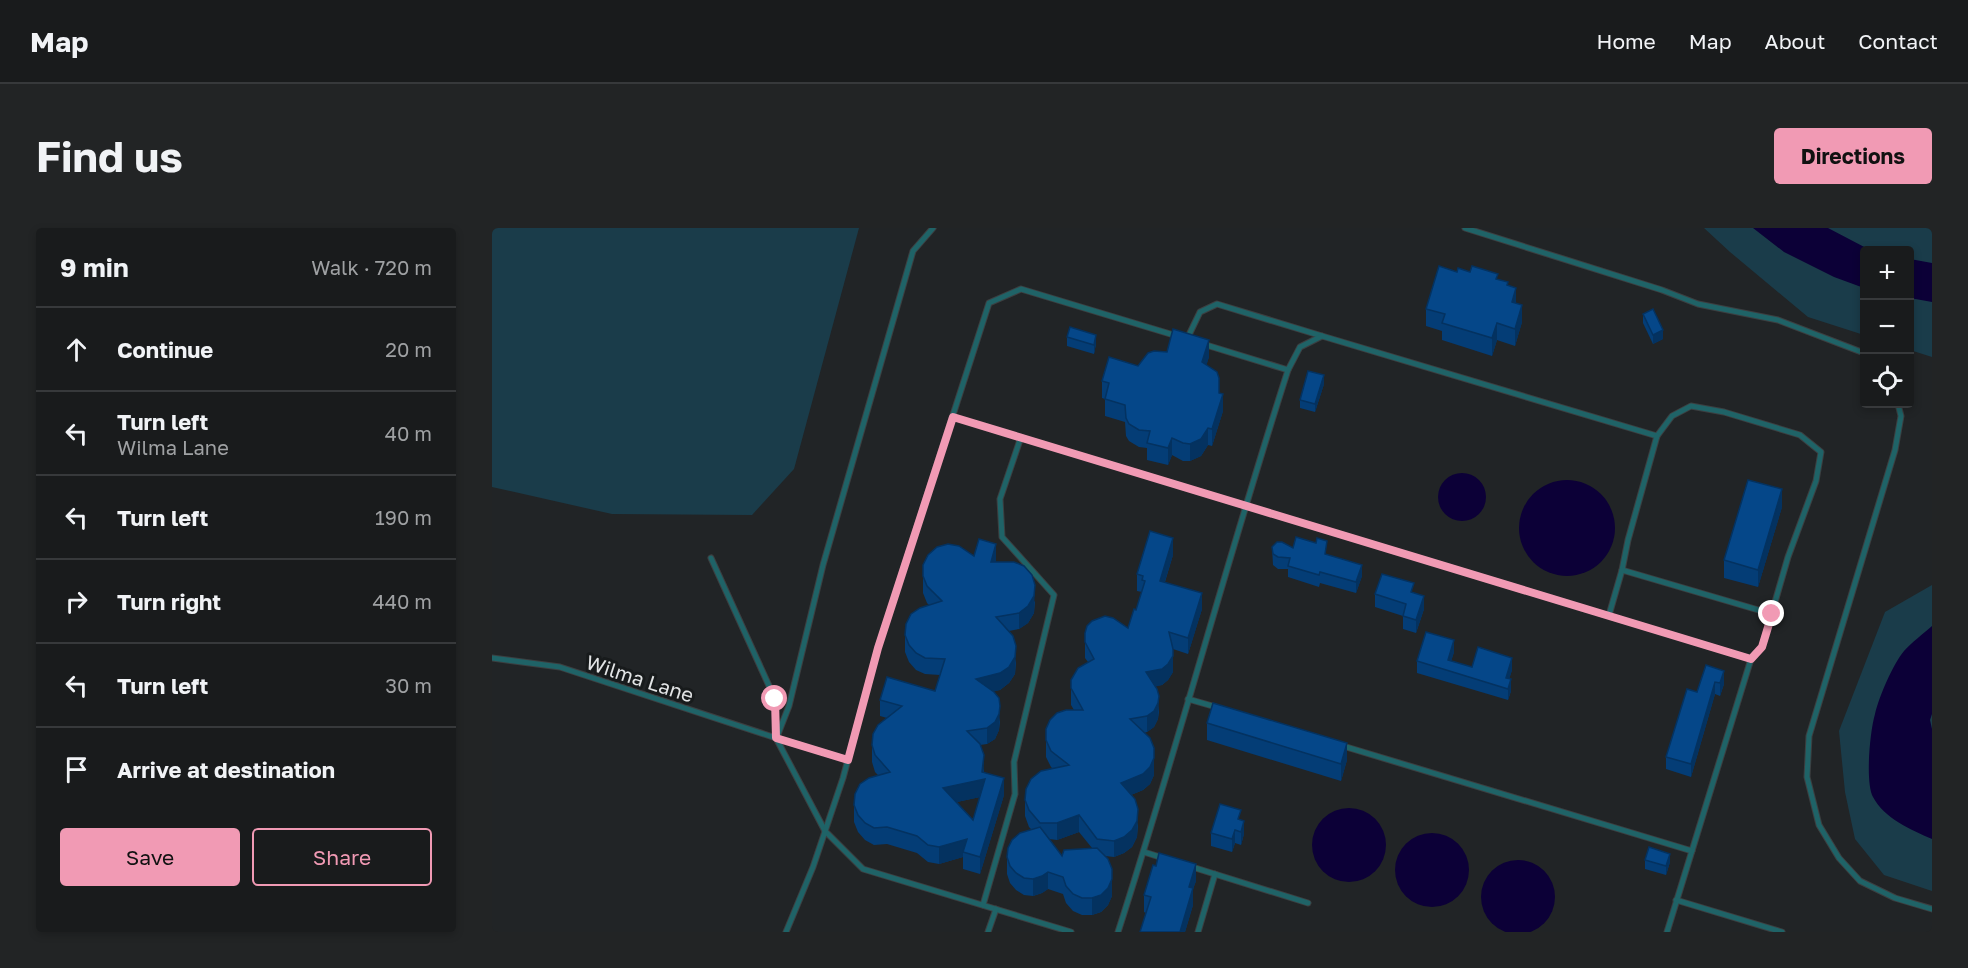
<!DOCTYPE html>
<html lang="en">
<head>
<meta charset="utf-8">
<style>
  :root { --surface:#191b1c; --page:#222425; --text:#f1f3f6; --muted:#9fa1a3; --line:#37393b; --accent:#f19ab4 }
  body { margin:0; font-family:"Golos Text",sans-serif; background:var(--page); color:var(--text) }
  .controls { position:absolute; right:18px; top:18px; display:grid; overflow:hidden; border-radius:6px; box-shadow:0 3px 9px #0003 }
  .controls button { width:54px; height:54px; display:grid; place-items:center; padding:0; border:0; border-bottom:2px solid var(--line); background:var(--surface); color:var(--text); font:30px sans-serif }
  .stop { position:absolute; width:18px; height:18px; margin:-14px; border:4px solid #f19ab4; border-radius:50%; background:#fff }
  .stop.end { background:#f19ab4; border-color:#fff; box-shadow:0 2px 6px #0008 }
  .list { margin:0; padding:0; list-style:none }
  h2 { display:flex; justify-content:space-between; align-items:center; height:78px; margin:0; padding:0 24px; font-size:26px }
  h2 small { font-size:20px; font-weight:400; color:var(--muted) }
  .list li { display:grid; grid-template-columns:39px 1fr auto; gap:18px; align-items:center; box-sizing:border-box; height:84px; padding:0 24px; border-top:2px solid var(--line) }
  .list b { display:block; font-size:22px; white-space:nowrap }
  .list p { margin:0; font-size:20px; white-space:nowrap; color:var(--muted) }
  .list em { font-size:20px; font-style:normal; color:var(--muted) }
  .actions { display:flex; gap:12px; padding:18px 24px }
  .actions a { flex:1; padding:14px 0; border:2px solid var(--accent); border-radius:6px; text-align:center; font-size:21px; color:var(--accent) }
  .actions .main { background:var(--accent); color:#111 }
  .icon { flex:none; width:33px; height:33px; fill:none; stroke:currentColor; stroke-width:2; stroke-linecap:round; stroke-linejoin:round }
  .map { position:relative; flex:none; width:1440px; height:704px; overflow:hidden; border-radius:6px }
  header { display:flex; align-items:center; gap:36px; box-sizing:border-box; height:84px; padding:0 30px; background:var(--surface); border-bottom:2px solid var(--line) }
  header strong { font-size:28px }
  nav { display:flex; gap:33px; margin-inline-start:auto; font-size:21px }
  .intro { display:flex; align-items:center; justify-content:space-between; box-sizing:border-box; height:144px; padding:0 36px }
  h1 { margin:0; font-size:42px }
  .button { padding:15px 27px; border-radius:6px; background:var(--accent); color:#111; font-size:21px; font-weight:700 }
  main { display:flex; gap:36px; padding:0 36px }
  aside { flex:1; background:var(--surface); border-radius:6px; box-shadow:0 3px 9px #0003 }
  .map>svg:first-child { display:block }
  .green { fill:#1a3c4a }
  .water { fill:#0c0037 }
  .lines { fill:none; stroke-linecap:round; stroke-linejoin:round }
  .service-casing { stroke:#3c3f41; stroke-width:7 }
  .service { stroke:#1f6367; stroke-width:5 }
  .wall { fill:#043d76; fill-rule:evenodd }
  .shaded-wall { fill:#043260 }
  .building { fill:#054789; stroke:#043260; stroke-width:1.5; fill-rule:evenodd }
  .route { stroke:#f19ab4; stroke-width:8 }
  .labels { text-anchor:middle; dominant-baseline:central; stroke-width:6; stroke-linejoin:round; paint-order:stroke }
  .street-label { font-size:20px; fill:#e3e5e6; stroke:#181b1c }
</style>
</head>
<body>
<header>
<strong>Map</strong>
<nav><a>Home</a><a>Map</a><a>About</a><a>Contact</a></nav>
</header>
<div class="intro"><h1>Find us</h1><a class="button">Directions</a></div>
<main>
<aside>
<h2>9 min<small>Walk · 720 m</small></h2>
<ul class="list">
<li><svg class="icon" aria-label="ahead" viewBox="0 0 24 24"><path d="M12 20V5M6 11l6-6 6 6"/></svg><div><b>Continue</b></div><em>20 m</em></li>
<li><svg class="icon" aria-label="left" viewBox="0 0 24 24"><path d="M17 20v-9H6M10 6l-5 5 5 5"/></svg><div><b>Turn left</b><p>Wilma Lane</p></div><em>40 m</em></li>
<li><svg class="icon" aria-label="left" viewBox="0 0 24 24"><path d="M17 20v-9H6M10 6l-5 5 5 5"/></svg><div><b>Turn left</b></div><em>190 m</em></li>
<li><svg class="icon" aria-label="right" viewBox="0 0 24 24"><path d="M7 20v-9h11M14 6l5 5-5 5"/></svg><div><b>Turn right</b></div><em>440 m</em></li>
<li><svg class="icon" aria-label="left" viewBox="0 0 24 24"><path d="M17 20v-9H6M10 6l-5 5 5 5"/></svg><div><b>Turn left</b></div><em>30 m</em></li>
<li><svg class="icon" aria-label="arrive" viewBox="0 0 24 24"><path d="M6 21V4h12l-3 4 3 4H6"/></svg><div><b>Arrive at destination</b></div></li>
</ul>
<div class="actions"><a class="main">Save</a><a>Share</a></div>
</aside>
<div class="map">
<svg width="1440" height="704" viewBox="0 0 1440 704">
  <rect width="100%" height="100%" fill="#212426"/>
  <!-- green -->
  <g class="green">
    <path d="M0,0h367l-65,241 -42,46 -140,-1 -120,-27z"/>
    <path d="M1212,0h228v129l-22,-7v-100h-46v85l-56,-18 -78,-65z"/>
    <path d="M1440,357v306l-48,-16 -29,-36 -10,-47 -6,-61 46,-119z"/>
  </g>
  <!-- water -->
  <g class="water">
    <path d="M1261,0h75l42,22h-6v38l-30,-11 -50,-25z"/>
    <path d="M1418,31l22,4v39l-22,-4z"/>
    <circle cx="970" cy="269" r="24"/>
    <circle cx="1075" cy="300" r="48"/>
    <path d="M1440,398v88l-2,6 2,9v110c-21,-9 -48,-21 -59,-42 -8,-15 -3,-66 2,-83 4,-17 18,-50 29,-63 8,-9 19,-17 28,-25z"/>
    <circle cx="857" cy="617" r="37"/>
    <circle cx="940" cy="642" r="37"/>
    <circle cx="1026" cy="669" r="37"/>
  </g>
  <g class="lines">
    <!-- service casing -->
    <g class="service-casing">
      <g id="service">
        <path d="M973,0l197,62 36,14 80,16 86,33"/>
        <path d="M695,111l13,-27 17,-8 105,32"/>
        <path d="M796,142l12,-23 22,-11 335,100 15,-20 19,-10 33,6 76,23 21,17 -5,29 -28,76 -26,90 -11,12"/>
        <path d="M1406,176l3,12 -6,34 -86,286 -2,41 12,48 20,33 21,23 35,17 37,11"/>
        <path d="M461,189l798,242 -84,273"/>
        <path d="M1165,208l-29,104 -6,30 150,44"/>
        <path d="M219,330l64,141 1,39 49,93 38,38 208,63"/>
        <path d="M1117,387l13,-45"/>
        <path d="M0,430l68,9 216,71 72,22"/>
        <path d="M696,471l28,8"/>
        <path d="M286,506l11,-28 34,-141 90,-314 20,-23"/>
        <path d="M851,518l349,105"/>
        <path d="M652,624l19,6"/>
        <path d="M697,638l119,37"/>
        <path d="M1184,672l106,32"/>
        <path d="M491,677l32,-111 -1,-32 40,-167 -52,-58 -2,-38 21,-62"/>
        <path d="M294,704l27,-65 30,-89 35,-130 111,-345 32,-14 156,47"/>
        <path d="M496,704l8,-23"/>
        <path d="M626,704c60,-186 110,-376 170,-562l-85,-26"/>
        <path d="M706,704l17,-58"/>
      </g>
    </g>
    <!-- service -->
    <use href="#service" class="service"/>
  </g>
  <!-- wall -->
  <g class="wall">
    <path d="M965,44l41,8 10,6 8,17 6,19 -7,24 -18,-6 -5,16 -50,-16v-9l-16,-5v-17z"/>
    <path d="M1151,86l20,25 -10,5 -10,-21z"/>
    <path d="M575,109l29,7 -2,10 -27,-8z"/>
    <path d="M717,129l-3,8 13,28 4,18 -11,35 -4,-1 -7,11 -11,5h-7l-11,-6 -4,10 -21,-5v-12l-8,-1 -10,-6 -3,-5 -1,-14 -20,-6v-17l-3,-1v-17l36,-15z"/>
    <path d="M832,156l-9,28 -15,-4v-8z"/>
    <path d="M1290,279l-24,80 -34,-9v-18z"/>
    <path d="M780,319l21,1 34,7 35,21 -6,17 -36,-10 -1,4 -31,-10v-8h-10l-5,-4z"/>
    <path d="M681,327l-8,27 37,27 -14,45 -15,-5v23l-5,8 -6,5 -6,1 3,26 -1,7 -4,8 -7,5 -3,1 10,42 -4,9 -7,6 -12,5 7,31 -1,11 -5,10 -8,6 -10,4 -9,-1 7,40 -4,9 -7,7 -9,3h-10l-9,-4 -7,-8 -3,-9 -15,-5 -6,4 -9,3 -9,-1 -8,-5 -6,-7 -3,-9v-17l25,-27 -3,-3 -4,-11v-16l28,-31 -2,-2 -5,-10v-28l28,-19 -3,-5v-25l17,-18 -3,-4v-25l43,-5 8,-18 6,-18 -5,-1v-17zM587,604l13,16 -30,8 -13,-17 8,1z"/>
    <path d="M482,328l22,6 39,40 -1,11 -6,10 -9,6 -10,2 7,32 -1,11 -6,9 -9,7 -6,1 6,31 -1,8 -4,9 -8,5 -7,1 4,27 20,23 -24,79 -17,-5v-12l-24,7 -11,-2 -11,-9 -30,-9 -13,1 -9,-5 -7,-8 -4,-10v-17l24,-30 -3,-3 -3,-10v-17l15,-27 -7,-2v-16l55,-9 5,-16 -15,-1 -9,-4 -7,-8 -4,-10v-17l24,-30 -2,-2 -4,-10v-28zM488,569l-7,23 -16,-18z"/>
    <path d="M922,365l10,16 -8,24 -13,-4v-13l-28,-9v-13z"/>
    <path d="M962,424l-3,9 21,6 40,3 -3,9 2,12 -3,9 -91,-27v-12z"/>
    <path d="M1214,437l18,19 -4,12 -5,-2 -24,83 -25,-8v-12l31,-65z"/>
    <path d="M715,495l140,37 -6,21 -134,-41z"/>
    <path d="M749,592l3,14 -3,11 -6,-2 -3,9 -21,-6v-13z"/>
    <path d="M1153,632l25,2 -4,13 -21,-6z"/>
    <path d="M704,653l-3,8v16l-8,27h-45l6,-19 -2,-1v-17z"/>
  </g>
  <!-- shaded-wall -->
  <g class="shaded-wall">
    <path d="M1024,60v17l-4,-3z"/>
    <path d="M1030,77v17l-7,24v-17z"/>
    <path d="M1005,95v17l-5,16v-18z"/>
    <path d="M1171,102v9l-10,5v-9z"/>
    <path d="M604,107v9l-2,10v-9z"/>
    <path d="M717,112v17l-7,23v-18z"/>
    <path d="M832,147v9l-9,28v-8z"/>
    <path d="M731,166v17l-11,35v-17z"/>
    <path d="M716,200v17l-7,11 -11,5v-17z"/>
    <path d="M680,210v17l-4,10v-17z"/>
    <path d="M1290,261v18l-24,80v-17z"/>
    <path d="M681,310v17l-13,42v-16z"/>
    <path d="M504,316v17l-5,18v-17z"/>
    <path d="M870,337v11l-6,17v-11z"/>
    <path d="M543,357l-1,28 -6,10 -9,6v-16z"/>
    <path d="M710,365v16l-14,45v-16z"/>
    <path d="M932,368v13l-8,24v-13z"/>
    <path d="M962,412v12l-6,20v-12z"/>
    <path d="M524,418l-1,28 -6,9 -9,7 -24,6v-17z"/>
    <path d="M681,421v23l-5,8 -6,5 -16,4v-17z"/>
    <path d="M1020,430v12l-6,19v-11z"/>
    <path d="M1232,443v13l-4,12v-13z"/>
    <path d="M1019,451v12l-3,9v-11z"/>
    <path d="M1223,454v12l-24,83v-13z"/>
    <path d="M667,468l-1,23 -4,8 -7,5v-16z"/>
    <path d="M508,478l-1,24 -4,9 -8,5v-16z"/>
    <path d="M855,515v17l-6,21v-17z"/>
    <path d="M662,520v27l-4,9 -7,6 -22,9v-16z"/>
    <path d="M492,527l-1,25 2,-1v17l-42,9v-17z"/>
    <path d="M512,550v17l-24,79v-17z"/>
    <path d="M646,581l-1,28 -5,10 -8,6 -10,4v-16z"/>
    <path d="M587,587v17l-22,8v-17z"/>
    <path d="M752,593v13l-3,11v-13z"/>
    <path d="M743,602v13l-3,9v-13z"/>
    <path d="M475,611l-4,13v5l-24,7v-17z"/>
    <path d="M1178,626v8l-4,13v-9z"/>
    <path d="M704,636v17l-3,8v16l-8,27h-5l9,-45z"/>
    <path d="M620,641v27l-4,9 -7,7 -9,3v-17z"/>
    <path d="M556,644v17l-6,4 -9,3v-17z"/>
  </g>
  <!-- building -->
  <g class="building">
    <path d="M947,38l18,6 1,-4 12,4 2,-6 26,8 -2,5 12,3 -1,3 9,3 -4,14 10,3 -7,24 -18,-6 -5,15 -50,-15 3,-9 -19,-5z"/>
    <path d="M1161,81l10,21 -10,5 -10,-21z"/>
    <path d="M578,99l26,8 -2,10 -27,-8z"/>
    <path d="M681,101l36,11 -7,22 15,10 2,6v15l4,1 -11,35 -4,-1 -7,11 -11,5 -7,-1 -11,-5 -4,10 -21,-5 3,-12 -11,-1 -10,-6 -3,-6 -1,-13 -20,-6 4,-16 -7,-2 7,-24 29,9 10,-13 6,-2 13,1z"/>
    <path d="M816,143l16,4 -9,29 -15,-4z"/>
    <path d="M1256,252l34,9 -24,81 -34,-10z"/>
    <path d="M658,303l23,7 -13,43 42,12 -14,45 -19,-6 4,17v7l-5,8 -6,5 -16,3 11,17 2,7 -1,7 -4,8 -7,5 -17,3 20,19 4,10v10l-4,9 -7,7 -22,9 14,16 3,10 -1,12 -5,9 -8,7 -10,4 -17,-2 -18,-24 -22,8h-17l-11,-13 -4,-10 1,-11 5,-10 10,-8 28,-6 -18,-14 -5,-11v-11l4,-9 7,-7 9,-3h17l-12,-22v-8l7,-12 16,-9 -9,-17v-9l2,-7 5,-5 13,-5 8,2 15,10 6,-19 2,1 9,-29 -3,-1 1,-4 -6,-2z"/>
    <path d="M804,309l20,6 1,-5 10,3 -2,13 37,11 -6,17 -36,-10 -1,3 -31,-9 2,-8 -12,-1 -5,-3 -1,-7 5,-5h5l11,6z"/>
    <path d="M487,311l17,5 -5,18h23l10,4 8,9 3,10 -1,11 -6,10 -9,7 -23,4 17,19 3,10 -1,11 -6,10 -9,6 -24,6 18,13 5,6 1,8 -1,8 -4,8 -8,6 -20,3 13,13 4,11 -2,17 22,6 -24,79 -17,-5 4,-13 -28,8 -11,-2 -11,-9 -30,-9 -13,1 -9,-5 -7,-8 -4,-10 1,-11 5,-10 9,-6 21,-6 -15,-17 -3,-10 1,-11 5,-9 24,-19 -22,-6 7,-23 48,14 10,-32 -20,-1 -9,-5 -7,-8 -4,-10 1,-11 5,-10 9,-6 22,-7 -15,-15 -4,-10v-11l5,-10 9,-8 11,-3 11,2 15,10zM493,551l-12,41 -30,-32z"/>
    <path d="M890,346l32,9 -3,9 13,4 -8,24 -13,-4 3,-12 -31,-10z"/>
    <path d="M934,404l28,8 -6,20 24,7 6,-20 34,11 -6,20 5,1 -3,10 -91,-28z"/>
    <path d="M1214,437l18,6 -4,12 -5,-1 -24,82 -25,-7 21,-68 10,3z"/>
    <path d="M721,475l134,40 -6,21 -134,-41z"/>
    <path d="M728,576l21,6 -3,9 6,2 -3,11 -6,-2 -3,9 -21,-6z"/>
    <path d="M548,599l22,29 2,-6 33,-2 11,11 4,10v10l-4,9 -7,7 -9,3h-10l-9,-4 -7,-8 -3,-9 -15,-5 -6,4 -9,3 -9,-1 -8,-5 -6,-7 -3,-9 1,-9 4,-8 8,-7z"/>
    <path d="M1157,619l21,7 -4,12 -21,-6z"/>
    <path d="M667,625l37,11 -7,23 4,1 -13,44h-40l11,-35 -7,-2 9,-30 3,1z"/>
  </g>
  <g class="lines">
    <!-- route -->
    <path class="route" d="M283,471l1,39 72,22 30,-112 75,-231 798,242 11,-12 10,-33"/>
  </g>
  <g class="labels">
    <!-- street labels -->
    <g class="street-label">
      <text transform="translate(148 450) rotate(18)">Wilma Lane</text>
    </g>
  </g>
</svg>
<div class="controls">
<button>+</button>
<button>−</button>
<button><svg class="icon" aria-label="locate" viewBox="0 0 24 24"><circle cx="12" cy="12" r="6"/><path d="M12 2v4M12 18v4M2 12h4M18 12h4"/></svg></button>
</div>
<div class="stop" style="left:283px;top:471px"></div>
<div class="stop end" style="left:1280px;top:386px"></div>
</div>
</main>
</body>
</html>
